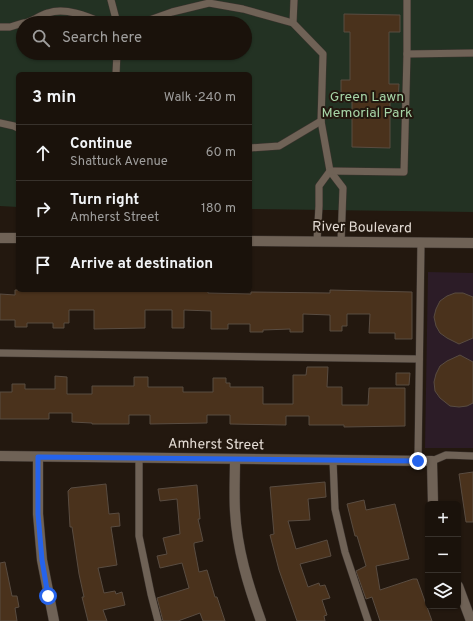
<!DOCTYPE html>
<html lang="en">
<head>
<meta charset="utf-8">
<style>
  :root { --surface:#1a120b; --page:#272019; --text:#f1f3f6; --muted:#9f9e9d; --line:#38322c }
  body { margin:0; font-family:Overpass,sans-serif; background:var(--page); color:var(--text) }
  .controls { position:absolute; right:12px; bottom:12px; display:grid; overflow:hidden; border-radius:6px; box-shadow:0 1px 3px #0004 }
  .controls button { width:36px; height:36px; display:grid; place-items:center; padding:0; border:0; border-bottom:1px solid var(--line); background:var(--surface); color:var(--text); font:20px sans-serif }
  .stop { position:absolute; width:12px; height:12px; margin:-9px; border:3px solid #2563eb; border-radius:50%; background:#fff }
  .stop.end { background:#2563eb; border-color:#fff; box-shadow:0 1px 4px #0008 }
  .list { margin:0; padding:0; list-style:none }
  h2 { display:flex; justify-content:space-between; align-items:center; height:52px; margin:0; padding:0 16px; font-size:17px }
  h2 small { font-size:13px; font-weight:400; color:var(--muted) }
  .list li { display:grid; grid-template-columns:26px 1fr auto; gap:12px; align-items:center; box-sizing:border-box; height:56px; padding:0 16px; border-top:1px solid var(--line) }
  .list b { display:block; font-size:15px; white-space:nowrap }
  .list p { margin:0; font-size:13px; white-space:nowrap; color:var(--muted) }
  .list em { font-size:13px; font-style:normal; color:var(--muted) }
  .icon { flex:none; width:22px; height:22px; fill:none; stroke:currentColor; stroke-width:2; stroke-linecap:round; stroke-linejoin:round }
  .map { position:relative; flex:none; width:473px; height:621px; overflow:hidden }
  .search { position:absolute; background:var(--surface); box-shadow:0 1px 3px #0004; left:16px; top:16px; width:236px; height:44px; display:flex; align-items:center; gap:10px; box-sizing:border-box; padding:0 14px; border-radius:22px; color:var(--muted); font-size:15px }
  .panel { position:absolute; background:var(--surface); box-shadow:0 1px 3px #0004; left:16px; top:72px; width:236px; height:220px; border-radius:6px }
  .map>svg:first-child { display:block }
  .industrial { fill:#2c1c27 }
  .green { fill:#233223; fill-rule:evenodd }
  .building { fill:#4a321c; stroke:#594c41 }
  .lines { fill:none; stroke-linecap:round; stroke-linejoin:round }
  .lane-casing { stroke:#3c342f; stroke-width:8 }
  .street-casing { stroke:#3c342f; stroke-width:11 }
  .secondary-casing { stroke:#3c342f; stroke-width:11 }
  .lane { stroke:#6f6256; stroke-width:7 }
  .street { stroke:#6f6256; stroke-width:10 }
  .secondary { stroke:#6f6256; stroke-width:10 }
  .route { stroke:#2563eb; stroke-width:5 }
  .labels { text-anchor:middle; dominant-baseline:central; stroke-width:4; stroke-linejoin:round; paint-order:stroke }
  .park-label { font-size:14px; fill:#a6d4a6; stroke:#23180f }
  .street-label { font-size:14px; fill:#e4dcd5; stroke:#23180f }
</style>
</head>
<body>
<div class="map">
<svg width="473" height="621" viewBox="0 0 473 621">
  <rect width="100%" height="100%" fill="#23180f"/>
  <!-- industrial -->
  <path class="industrial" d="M428,272l45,1v175h-48z"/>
  <!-- green -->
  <path class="green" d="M0,0h473v212l-223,-3v-135h-232v133l-18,-1zM23,23h222v30h-222z"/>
  <!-- building -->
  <g class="building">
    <path d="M344,14l56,1v17h-11v52h10l-1,18h-8v46l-38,-1v-46h-11v-21h9v-48h-6z"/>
    <path d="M15,290h193v3l43,1v-2l79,1v-3l82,2v47h-17v-6h-26l1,-19h-23v12h-5v5h-12v-16l-27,-1v18h-13v-3l-27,1v2h-13v-8h-22v5h-17v-18l-27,-1v18h-12v-18h-27v18l-51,1v-19h-25v13h-5v5h-11v-5h-26v4h-12v-7h-15v-26l15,1z"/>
    <path d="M455,293h8l10,4v41l-14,6 -12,-6 -7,-5 -4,-7 -2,-9 2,-8 4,-8 7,-5z"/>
    <path d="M460,355l13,7v41l-6,3 -8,1 -9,-1 -10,-8 -5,-7 -1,-9 2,-8 4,-8 7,-5z"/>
    <path d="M307,367h21l-1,20h15v18h26l1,-17h36v38l-61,1v-2h-35v-9h-23v9l-56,-1v-9h-23v8l-57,1v-9h-21v9h-37v-1l-20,-1v-9h-23v6h-49v-27h12v-8h13v5h30v-13l12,1v17h25v-8h42v-9h14v10h35v5h30v-14h13v5h4v4h33v17h30v-29h13z"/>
    <path d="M396,373h14l-1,12h-13z"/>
    <path d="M473,472v50h-7l-7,-48z"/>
    <path d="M325,482l1,15 -18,2 2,21 -22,1 8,28 31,-9 4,16 -31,8 8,23 11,-4 1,3 5,-1 5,13 -8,2 5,15 -3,1 1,5h-28l-18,-51 -9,-35 4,-1 -4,-47z"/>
    <path d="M106,484l3,30 10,-1 1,13 -9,1 6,38 -19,3 6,25 11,-2 1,3 6,-2 3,13 -22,5 4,11h-19l-6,-24h2l-5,-23 -7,-47h-2l-2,-36 3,-3z"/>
    <path d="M197,485l3,34h-2l5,22 -9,2v3l5,26 8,-2 8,27h2l8,24h-22l-3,-8 -22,8h-15l-6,-23 32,-10 -7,-25 -22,5 -3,-12 10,-2 -4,-16 17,-4 -3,-35 -17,2 -2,-12z"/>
    <path d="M364,500l2,10 29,-6 14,55 -33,7 4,24 33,-11h4l15,42h-52l-8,-24 -6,2 -10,-28 10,-5 -9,-30h-2l-8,-32z"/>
    <path d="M5,562l7,34h5l2,11 -4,1 2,13h-17v-58z"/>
  </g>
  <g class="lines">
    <!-- lane casing -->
    <g class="lane-casing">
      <g id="lane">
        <path d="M111,0l6,23"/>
        <path d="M294,0l-1,23 30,31 -2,67 9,50 13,17 -2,54"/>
        <path d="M25,23c8,-2 15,-8 23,-10 17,-6 39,3 55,10"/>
        <path d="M141,23l31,-11 37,-9 34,6 50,14"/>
        <path d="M0,27h10l13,-4"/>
        <path d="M407,54l66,-1"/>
        <path d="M116,74l1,-21"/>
        <path d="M0,123l14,3 4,2"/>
        <path d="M250,148l29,-2 42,-25"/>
        <path d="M330,171l74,1 3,-118v-54"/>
        <path d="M317,241l2,-35v-20l11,-15"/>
        <path d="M0,353l419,6"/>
        <path d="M139,458v78l12,58 7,27"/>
        <path d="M333,460l2,49 10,43 23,69"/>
        <path d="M418,461l3,-219"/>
        <path d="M432,461l14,-6 27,1"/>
      </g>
    </g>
    <!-- street casing -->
    <g class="street-casing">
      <g id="street">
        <path d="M0,456l432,5 1,43"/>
        <path d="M38,457v57l4,46 12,61"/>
        <path d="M235,459c0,17 -1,35 0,52 2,38 13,74 26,110"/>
        <path d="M458,586l13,35"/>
      </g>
    </g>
    <!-- secondary casing -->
    <g class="secondary-casing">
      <g id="secondary">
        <path d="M0,238h18"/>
        <path d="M250,241l223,2"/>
      </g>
    </g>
    <!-- lane -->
    <use href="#lane" class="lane"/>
    <!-- street -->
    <use href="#street" class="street"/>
    <!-- secondary -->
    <use href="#secondary" class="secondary"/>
  </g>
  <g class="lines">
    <!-- route -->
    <path class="route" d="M48,596l-6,-36 -4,-46v-57l380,4"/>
  </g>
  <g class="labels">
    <!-- park labels -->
    <g class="park-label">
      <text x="367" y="97">Green Lawn<tspan x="367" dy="16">Memorial Park</tspan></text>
    </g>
    <!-- street labels -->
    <g class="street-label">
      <text transform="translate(362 228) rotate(1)">River Boulevard</text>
      <text transform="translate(216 445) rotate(1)">Amherst Street</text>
    </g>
  </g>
</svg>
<div class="controls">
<button>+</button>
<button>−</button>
<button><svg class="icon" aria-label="layers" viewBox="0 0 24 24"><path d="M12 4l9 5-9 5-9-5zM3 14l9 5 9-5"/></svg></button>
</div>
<div class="stop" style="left:48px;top:596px"></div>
<div class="stop end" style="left:418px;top:461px"></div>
<div class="search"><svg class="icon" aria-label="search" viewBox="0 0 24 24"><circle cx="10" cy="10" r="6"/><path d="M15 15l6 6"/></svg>Search here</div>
<section class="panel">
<h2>3 min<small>Walk · 240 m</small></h2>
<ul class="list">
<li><svg class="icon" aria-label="ahead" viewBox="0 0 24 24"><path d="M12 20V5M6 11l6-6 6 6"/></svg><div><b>Continue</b><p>Shattuck Avenue</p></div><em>60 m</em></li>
<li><svg class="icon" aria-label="right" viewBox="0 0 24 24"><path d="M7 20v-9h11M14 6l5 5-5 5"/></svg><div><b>Turn right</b><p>Amherst Street</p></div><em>180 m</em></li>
<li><svg class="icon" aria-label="arrive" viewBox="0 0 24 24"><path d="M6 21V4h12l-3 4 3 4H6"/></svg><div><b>Arrive at destination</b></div></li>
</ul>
</section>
</div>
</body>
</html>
